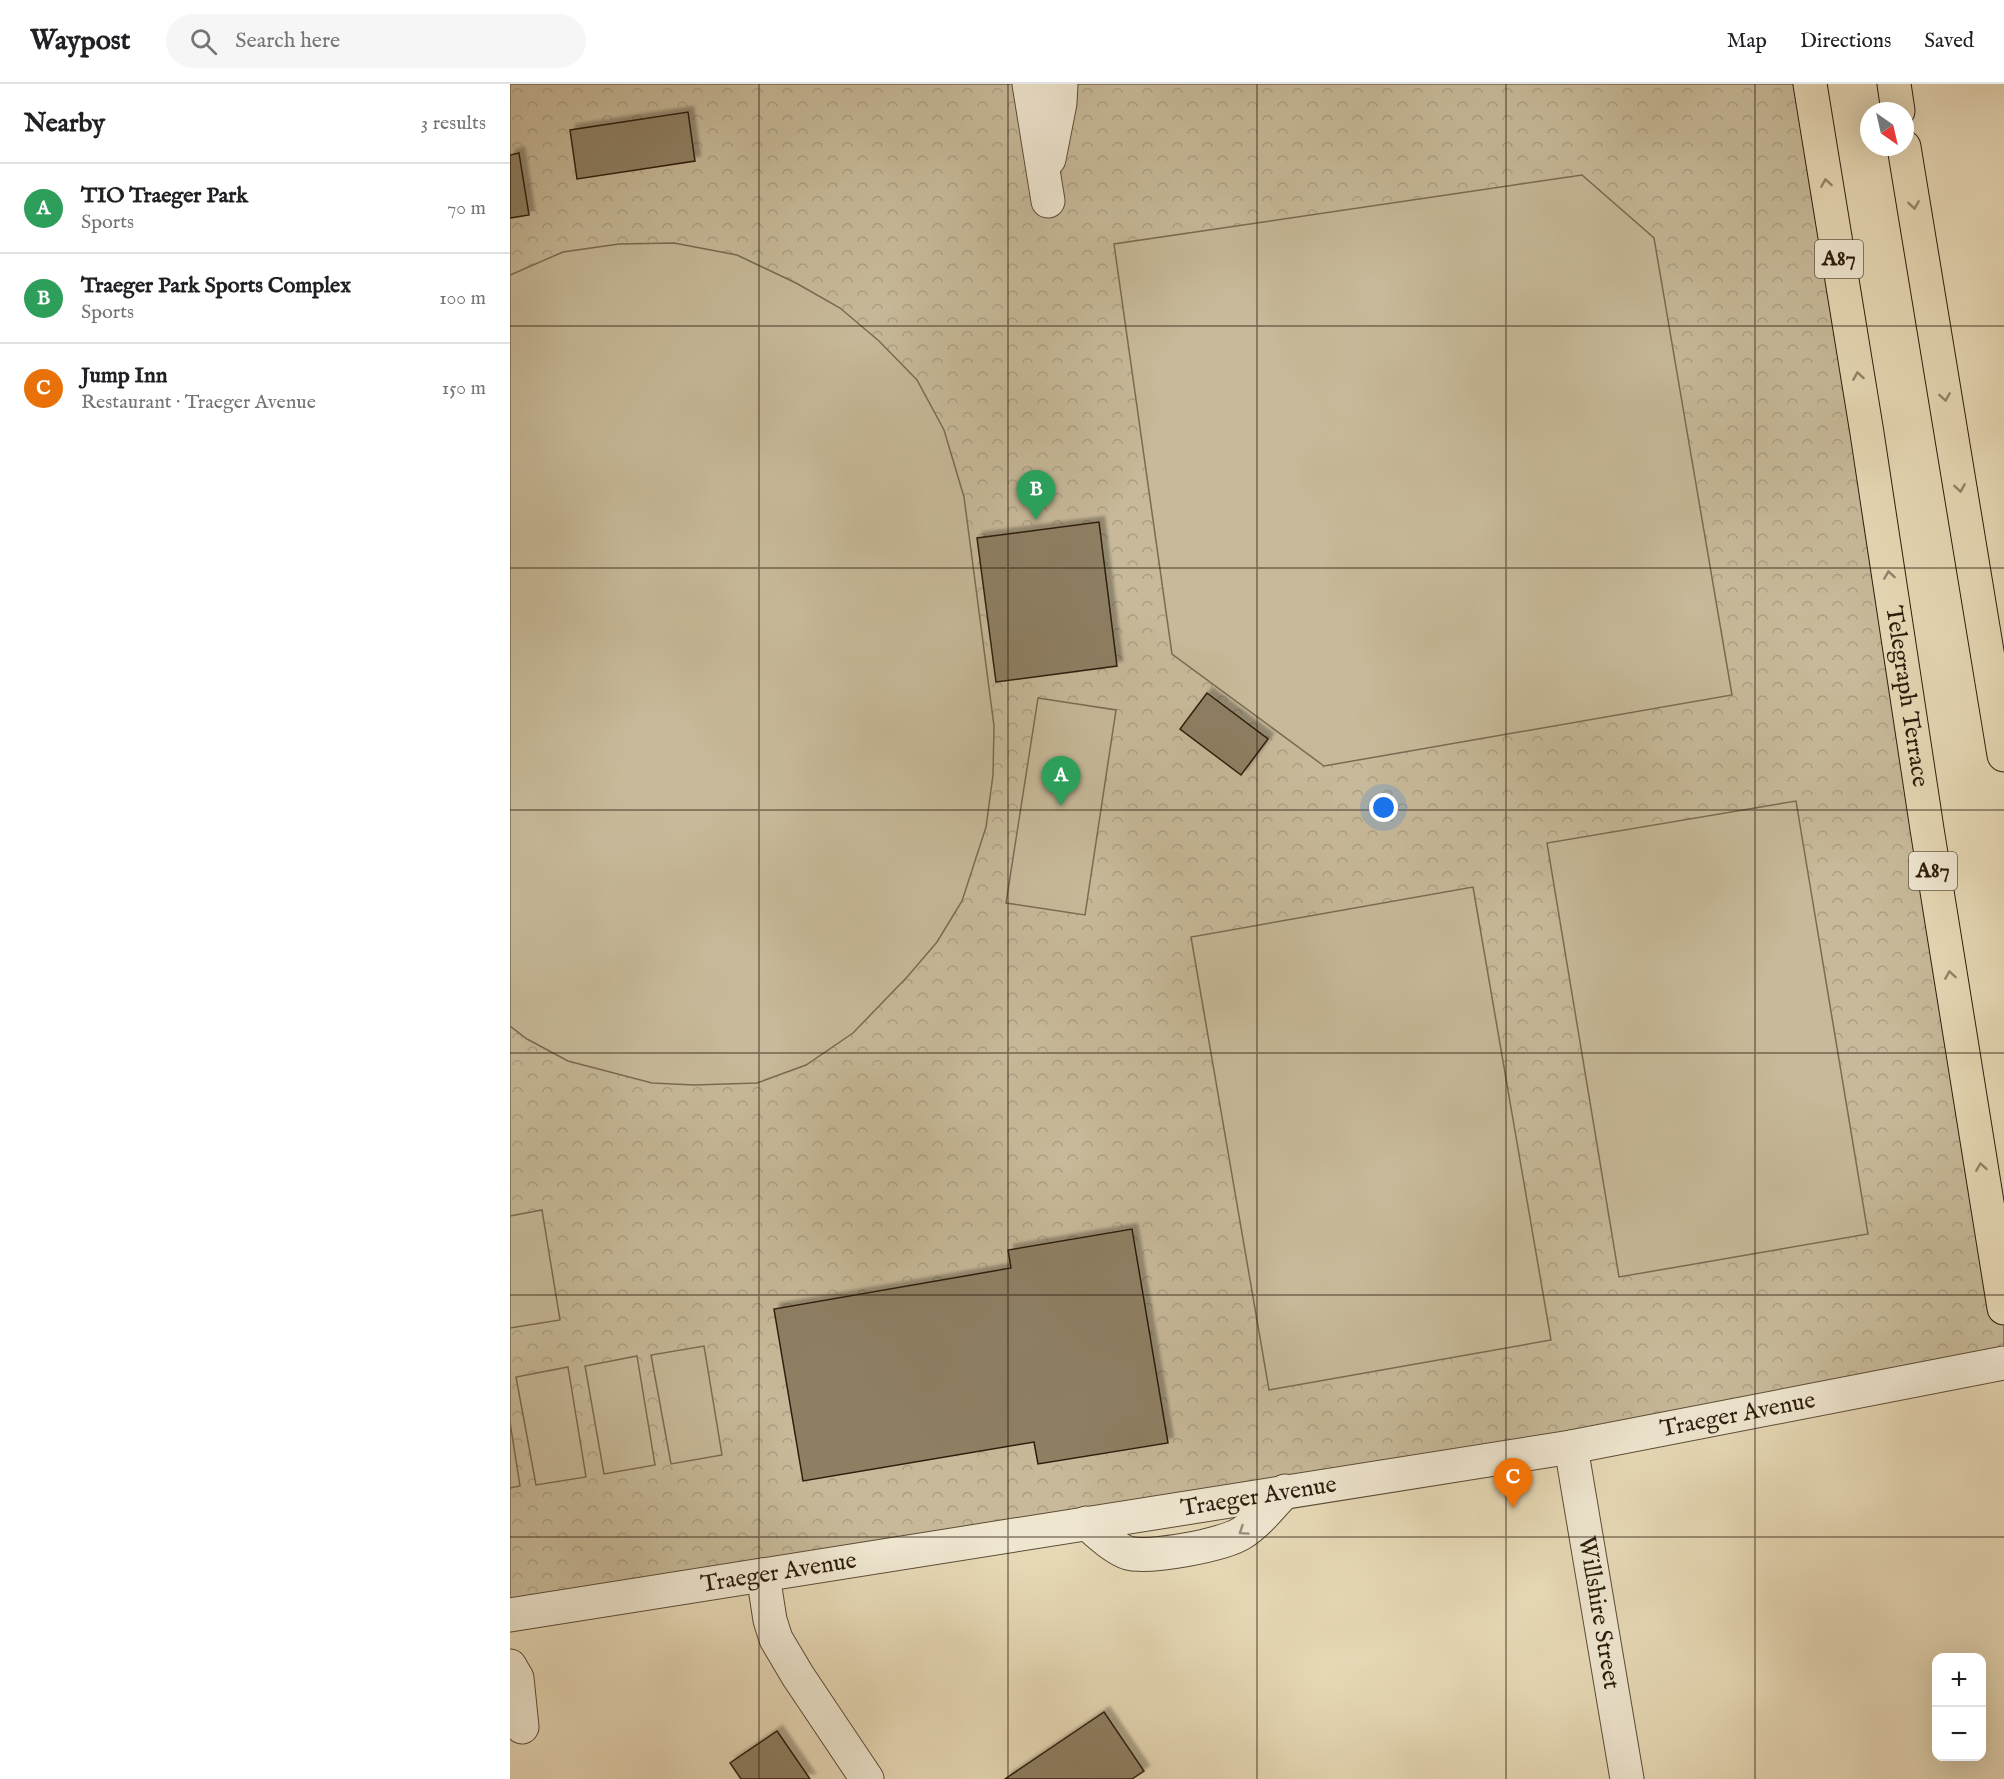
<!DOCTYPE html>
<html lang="en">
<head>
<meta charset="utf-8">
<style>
  :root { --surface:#fff; --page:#f6f6f6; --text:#202124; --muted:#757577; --line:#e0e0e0; --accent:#d93025 }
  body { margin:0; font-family:"IM FELL English",serif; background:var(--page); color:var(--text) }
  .controls { position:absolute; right:18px; bottom:18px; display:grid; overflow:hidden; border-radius:12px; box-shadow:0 6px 24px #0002 }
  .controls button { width:54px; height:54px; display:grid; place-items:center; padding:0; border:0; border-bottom:2px solid var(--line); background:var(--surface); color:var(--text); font:30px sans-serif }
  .compass { position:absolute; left:1350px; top:18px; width:54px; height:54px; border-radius:50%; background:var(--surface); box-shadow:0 6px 24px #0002; rotate:146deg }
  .you { position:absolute; left:874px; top:724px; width:21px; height:21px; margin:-15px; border:4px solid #fff; border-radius:50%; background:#1a73e8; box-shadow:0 0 0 9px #1a73e833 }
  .badge { display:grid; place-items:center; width:39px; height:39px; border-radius:50%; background:var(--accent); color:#fff; font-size:20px; font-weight:700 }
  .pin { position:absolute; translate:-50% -50px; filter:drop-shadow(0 2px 3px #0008) }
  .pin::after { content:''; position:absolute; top:32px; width:21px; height:18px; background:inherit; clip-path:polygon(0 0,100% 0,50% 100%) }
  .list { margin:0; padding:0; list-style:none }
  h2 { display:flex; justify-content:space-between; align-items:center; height:78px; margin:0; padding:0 24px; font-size:26px }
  h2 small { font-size:20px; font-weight:400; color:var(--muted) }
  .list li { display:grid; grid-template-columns:39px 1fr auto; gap:18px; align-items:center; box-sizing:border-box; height:90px; padding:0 24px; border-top:2px solid var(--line) }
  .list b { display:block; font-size:22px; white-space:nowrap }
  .list p { margin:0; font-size:20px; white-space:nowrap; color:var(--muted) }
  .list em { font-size:20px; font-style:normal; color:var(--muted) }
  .icon { flex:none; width:33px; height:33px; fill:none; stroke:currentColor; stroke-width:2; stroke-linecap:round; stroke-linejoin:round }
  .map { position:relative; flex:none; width:1494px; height:1695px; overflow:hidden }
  header { display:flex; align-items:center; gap:36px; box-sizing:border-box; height:84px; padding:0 30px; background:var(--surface); border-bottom:2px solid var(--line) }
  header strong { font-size:28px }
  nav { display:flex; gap:33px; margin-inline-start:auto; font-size:21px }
  .search { width:420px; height:54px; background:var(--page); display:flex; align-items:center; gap:15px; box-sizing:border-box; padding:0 21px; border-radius:33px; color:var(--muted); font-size:22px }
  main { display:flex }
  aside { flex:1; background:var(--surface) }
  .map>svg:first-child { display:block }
  .forest { fill:url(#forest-crowns); stroke:#7a6b52; stroke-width:1.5 }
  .garden { fill:#c7b999; stroke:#7a6b52; stroke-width:1.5 }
  .building { fill:#8e7f64; stroke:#2d1d0c; stroke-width:1.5; filter:url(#shadow) }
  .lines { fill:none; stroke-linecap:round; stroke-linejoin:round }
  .minor-casing { stroke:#5c4c36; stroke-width:35 }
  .highway-casing { stroke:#2d1d0c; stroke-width:35 }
  .minor { stroke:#efe6d0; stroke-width:33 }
  .highway { stroke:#e7d9b6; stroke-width:33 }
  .oneway { stroke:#93846a }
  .oneway2 { stroke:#988c78 }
  .grid { fill:none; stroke:#2d1d0c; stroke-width:1.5; stroke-opacity:0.55 }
  .labels { text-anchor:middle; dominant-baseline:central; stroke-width:5; stroke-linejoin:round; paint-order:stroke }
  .shield { fill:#efe6d0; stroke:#675947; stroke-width:1.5 }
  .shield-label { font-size:22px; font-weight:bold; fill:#2d1d0c }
  .street-label { font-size:24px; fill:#2d1d0c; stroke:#efe6d0 }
</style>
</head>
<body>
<header>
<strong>Waypost</strong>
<div class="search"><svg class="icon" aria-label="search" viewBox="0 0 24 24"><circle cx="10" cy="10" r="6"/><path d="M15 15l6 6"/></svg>Search here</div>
<nav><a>Map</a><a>Directions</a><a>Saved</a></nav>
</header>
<main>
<aside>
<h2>Nearby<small>3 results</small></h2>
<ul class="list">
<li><span class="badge" style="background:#2e9e5b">A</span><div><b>TIO Traeger Park</b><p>Sports</p></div><em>70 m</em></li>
<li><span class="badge" style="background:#2e9e5b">B</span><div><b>Traeger Park Sports Complex</b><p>Sports</p></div><em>100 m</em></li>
<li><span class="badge" style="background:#e8710a">C</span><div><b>Jump Inn</b><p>Restaurant · Traeger Avenue</p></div><em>150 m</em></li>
</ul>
</aside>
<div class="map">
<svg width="1494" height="1695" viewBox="0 0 1494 1695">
  <defs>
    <pattern id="forest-crowns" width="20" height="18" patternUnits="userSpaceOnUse" patternTransform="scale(1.5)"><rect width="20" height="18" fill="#c7b999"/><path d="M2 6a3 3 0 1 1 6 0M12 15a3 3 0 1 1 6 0" fill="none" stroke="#ab9f83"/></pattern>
    <filter id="shadow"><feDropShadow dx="5.5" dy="-5.5" stdDeviation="1.5" flood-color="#0004"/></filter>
  </defs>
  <rect width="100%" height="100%" fill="#e7d9b6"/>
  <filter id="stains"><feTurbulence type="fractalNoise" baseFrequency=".00333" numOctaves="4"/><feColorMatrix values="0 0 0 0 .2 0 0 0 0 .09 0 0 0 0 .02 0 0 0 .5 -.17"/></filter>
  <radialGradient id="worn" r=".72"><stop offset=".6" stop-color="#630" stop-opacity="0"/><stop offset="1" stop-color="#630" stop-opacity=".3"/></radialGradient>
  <!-- forest -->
  <path class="forest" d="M0,0h1300l194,1224v55l-1494,245z"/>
  <!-- garden -->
  <g class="garden">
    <path d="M1072,91l72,63 78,457 -408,71 -152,-112 -58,-410z"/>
    <path d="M164,159l63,12 59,28 44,25 39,33 38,39 27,50 20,67 30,229 -1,49 -7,52 -24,74 -25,41 -29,34 -55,57 -47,32 -49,18 -63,2 -42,-2 -84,-22 -41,-22 -17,-13v-751l53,-23 56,-8z"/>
    <path d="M528,614l78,12 -31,205 -79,-12z"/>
    <path d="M1286,717l72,433 -249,43 -72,-434z"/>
    <path d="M963,803l78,453 -282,50 -78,-453z"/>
    <path d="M32,1126l18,110 -50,8v-112z"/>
    <path d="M194,1262l18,109 -51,9 -20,-109z"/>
    <path d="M127,1272l18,109 -51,9 -19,-108z"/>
    <path d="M58,1283l18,110 -50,8 -20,-108z"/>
    <path d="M0,1338l10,64 -10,2z"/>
  </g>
  <!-- building -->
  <g class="building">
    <path d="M178,28l7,49 -118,18 -7,-49z"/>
    <path d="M9,69l10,62 -19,3v-63z"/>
    <path d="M589,438l18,144 -121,16 -19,-144z"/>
    <path d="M697,609l61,46 -27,36 -61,-46z"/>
    <path d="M622,1145l36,214 -130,21 -4,-22 -231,39 -29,-172 237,-41 -3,-18z"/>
    <path d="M594,1628l40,59 -12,8h-127z"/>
    <path d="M267,1647l33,48h-69l-11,-16z"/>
  </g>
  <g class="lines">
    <!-- minor casing -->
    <g class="minor-casing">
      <g id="minor">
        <path d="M519,0l19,117"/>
        <path d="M539,75l11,-56 1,-19"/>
        <path id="s1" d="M1061,1363l56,332"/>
        <path d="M576,1439c13,10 27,25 42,30 20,6 96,-8 114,-20 16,-10 30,-28 43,-42"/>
        <path d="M253,1491l7,45 6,19 22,37 69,103"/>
        <path id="s2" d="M0,1531l1061,-168 433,-84"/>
        <path d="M0,1582l7,12 5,49"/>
      </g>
    </g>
    <!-- highway casing -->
    <g class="highway-casing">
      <g id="highway">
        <path id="s3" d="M1300,0l57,349 60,396 77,479"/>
        <path d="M1384,0l4,27"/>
        <path d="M1394,63l100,608"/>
      </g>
    </g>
    <!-- minor -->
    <use href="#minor" class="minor"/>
    <!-- highway -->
    <use href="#highway" class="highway"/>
  </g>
  <!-- one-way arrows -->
  <defs><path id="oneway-chevron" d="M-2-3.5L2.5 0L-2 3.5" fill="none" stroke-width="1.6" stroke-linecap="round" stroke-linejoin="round" transform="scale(1.5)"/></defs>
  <g class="oneway">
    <use href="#oneway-chevron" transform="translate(1316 99) rotate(-99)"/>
    <use href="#oneway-chevron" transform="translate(1404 121) rotate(81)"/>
    <use href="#oneway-chevron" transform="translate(1348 292) rotate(-99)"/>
    <use href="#oneway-chevron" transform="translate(1435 313) rotate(81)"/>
    <use href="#oneway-chevron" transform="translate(1450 404) rotate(81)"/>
    <use href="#oneway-chevron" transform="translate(1379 491) rotate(-99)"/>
    <use href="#oneway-chevron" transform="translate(1440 891) rotate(-99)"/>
    <use href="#oneway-chevron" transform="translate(1471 1083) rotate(-99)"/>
  </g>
  <use class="oneway2" href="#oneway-chevron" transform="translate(733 1447) rotate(146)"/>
  <!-- grid -->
  <path class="grid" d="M249,0v1695M498,0v1695M747,0v1695M996,0v1695M1245,0v1695M0,242h1494M0,484h1494M0,726h1494M0,969h1494M0,1211h1494M0,1453h1494"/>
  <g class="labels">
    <!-- shield labels -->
    <g class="shield">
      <rect x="1305" y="156" width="48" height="38" rx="4.5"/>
      <rect x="1399" y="768" width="48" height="38" rx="4.5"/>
    </g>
    <g class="shield-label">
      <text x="1329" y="175">A87</text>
      <text x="1423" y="787">A87</text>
    </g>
    <!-- street labels -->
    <g class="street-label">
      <text stroke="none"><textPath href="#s3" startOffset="620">Telegraph Terrace</textPath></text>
      <text stroke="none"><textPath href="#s2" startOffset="1244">Traeger Avenue</textPath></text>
      <text stroke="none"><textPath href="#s2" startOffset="758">Traeger Avenue</textPath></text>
      <text stroke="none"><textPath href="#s2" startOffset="272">Traeger Avenue</textPath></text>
      <text stroke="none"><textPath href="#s1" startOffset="168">Willshire Street</textPath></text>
    </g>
  </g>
  <rect width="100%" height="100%" filter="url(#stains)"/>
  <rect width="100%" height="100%" fill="url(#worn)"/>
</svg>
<div class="controls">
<button>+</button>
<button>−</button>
</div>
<svg class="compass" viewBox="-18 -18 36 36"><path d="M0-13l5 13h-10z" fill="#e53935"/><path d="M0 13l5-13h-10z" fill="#757577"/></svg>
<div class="you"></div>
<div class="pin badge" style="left:551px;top:722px;background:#2e9e5b">A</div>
<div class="pin badge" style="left:526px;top:436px;background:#2e9e5b">B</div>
<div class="pin badge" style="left:1003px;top:1424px;background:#e8710a">C</div>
</div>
</main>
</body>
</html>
